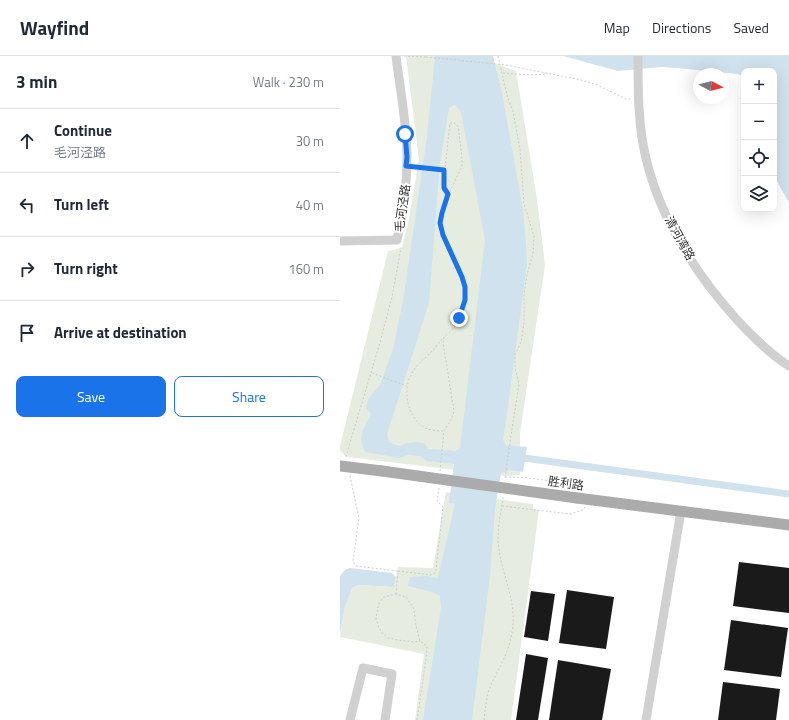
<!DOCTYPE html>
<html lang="en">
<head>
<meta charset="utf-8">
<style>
  :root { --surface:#fff; --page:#f2f2f3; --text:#1f2937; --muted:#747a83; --line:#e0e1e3; --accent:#1a73e8 }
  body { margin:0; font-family:"Titillium Web","Noto Sans SC",sans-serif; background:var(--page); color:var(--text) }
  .controls { position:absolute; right:12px; top:12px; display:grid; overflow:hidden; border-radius:8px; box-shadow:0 4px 16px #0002 }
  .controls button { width:36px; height:36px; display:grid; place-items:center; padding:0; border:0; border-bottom:1px solid var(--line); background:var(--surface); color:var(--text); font:20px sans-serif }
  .compass { position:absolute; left:353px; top:12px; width:36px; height:36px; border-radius:50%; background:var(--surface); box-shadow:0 4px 16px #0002; rotate:97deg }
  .stop { position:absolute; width:12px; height:12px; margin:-9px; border:3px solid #1a73e8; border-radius:50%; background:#fff }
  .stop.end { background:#1a73e8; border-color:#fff; box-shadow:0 1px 4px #0008 }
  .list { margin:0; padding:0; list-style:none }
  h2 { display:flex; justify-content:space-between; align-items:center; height:52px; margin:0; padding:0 16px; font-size:17px }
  h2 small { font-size:13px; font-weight:400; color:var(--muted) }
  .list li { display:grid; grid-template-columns:26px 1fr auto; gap:12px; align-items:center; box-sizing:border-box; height:64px; padding:0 16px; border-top:1px solid var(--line) }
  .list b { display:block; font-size:15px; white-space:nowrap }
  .list p { margin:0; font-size:13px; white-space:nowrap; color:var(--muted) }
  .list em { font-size:13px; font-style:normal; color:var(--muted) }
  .actions { display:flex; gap:8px; padding:12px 16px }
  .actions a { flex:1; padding:9px 0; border:1px solid var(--accent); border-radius:8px; text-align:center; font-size:14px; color:var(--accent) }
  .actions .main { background:var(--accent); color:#fff }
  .icon { flex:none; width:22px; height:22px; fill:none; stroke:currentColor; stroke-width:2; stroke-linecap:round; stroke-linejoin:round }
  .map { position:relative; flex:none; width:449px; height:664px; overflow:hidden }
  header { display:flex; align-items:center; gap:24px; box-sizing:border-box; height:56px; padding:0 20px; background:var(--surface); border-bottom:1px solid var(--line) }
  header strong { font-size:19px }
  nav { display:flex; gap:22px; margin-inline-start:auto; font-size:14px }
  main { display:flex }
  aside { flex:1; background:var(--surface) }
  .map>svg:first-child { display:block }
  .green { fill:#e6ecdf }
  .water { fill:#cfe2ee; fill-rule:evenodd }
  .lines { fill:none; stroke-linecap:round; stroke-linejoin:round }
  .canal { stroke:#cfe2ee; stroke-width:7 }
  .building { fill:#1a1a1a }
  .path { stroke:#cdcdcd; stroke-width:1; stroke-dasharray:2 2; stroke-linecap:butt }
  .minor { stroke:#d0d0d0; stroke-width:9 }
  .major { stroke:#ababab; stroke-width:11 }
  .path-bridge { stroke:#cdcdcd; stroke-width:1; stroke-dasharray:2 2; stroke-linecap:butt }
  .major-bridge { stroke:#ababab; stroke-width:11 }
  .route { stroke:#1a73e8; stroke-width:5 }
  .labels { text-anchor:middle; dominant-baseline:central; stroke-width:4; stroke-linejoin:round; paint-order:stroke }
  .street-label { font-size:12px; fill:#333; stroke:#fff }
</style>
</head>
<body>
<header>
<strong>Wayfind</strong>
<nav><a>Map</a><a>Directions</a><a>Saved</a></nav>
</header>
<main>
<aside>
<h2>3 min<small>Walk · 230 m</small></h2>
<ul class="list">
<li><svg class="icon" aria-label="ahead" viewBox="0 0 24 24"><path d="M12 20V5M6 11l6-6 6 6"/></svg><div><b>Continue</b><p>毛河泾路</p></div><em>30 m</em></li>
<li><svg class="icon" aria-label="left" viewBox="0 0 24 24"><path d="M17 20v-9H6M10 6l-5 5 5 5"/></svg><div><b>Turn left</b></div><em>40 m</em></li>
<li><svg class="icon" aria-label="right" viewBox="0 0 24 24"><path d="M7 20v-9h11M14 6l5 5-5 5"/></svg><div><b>Turn right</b></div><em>160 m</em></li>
<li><svg class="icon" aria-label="arrive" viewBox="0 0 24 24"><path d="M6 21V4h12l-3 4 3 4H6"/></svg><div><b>Arrive at destination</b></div></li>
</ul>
<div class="actions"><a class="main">Save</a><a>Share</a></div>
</aside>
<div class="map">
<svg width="449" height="664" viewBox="0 0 449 664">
  <rect width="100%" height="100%" fill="#fff"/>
  <!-- green -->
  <g class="green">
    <path d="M66,0h65l45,15 21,128 8,66 -25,168v42l-15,1 -158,-19 -7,-6v-5l48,-195 6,-1 8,-3 7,-28 10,-60z"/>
    <path d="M106,436l87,12v5l6,1 -28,210h-96l9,-66 -84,-17 5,-30 7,-19 7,-3 35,2 4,-20 35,1z"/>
  </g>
  <!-- water -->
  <g class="water">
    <path d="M95,0h58l9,37 21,117 3,35 1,19 -21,157 -3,19 3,5 21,2 -4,25 -14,-2 -8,3 -6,35 -5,68 -18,144h-49l18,-113 -1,-11 -8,-4 -24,-6 2,-9 17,-1 11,2 17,-74 -6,-1 5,-39 -27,-3 -7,-5 -12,-1 -9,3 -34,-6c-8,-16 -1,-23 6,-38l-5,-6 2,-9 12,-14 13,-36 10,-48 24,-164zM114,49l3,2 4,5 24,128 -25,208 -4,3 -28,-2 -4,-6 -7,-1 -9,1 -9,3 -10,-4 -2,-8 42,-131 11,-141 9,-54z"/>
    <path d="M223,0h226v147l-15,-27v-105h-30v6l-6,-3 -61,-6 -16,-1 -43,4z"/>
    <path d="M10,512l42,5 4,4 -2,10 -35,-2 -7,3 -7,19 -5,27v-58l5,-6z"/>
  </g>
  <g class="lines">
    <!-- canal -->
    <path class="canal" d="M177,401l272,37"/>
  </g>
  <!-- building -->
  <g class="building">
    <path d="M399,506l50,6v45l-56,-7z"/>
    <path d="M227,534l47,7 -8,52 -47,-6z"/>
    <path d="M191,535l24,3 -7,47 -24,-4z"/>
    <path d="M391,564l57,8 -7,49 -57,-7z"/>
    <path d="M186,598l22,4 -10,62h-22z"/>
    <path d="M218,604l53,9 -9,51h-53z"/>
    <path d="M383,626l57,7 -4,31h-58z"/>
  </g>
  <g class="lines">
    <!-- path -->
    <g class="path">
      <path d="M64,0l22,1"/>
      <path d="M158,0l10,43 5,12 7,39 4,54 10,32 -1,17 -6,22 -3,19v29l-3,19 -6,13v12l4,17 -9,58 -5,36"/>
      <path d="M166,9l75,15 16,5 29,14h4"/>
      <path d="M163,17l26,2 19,-1"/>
      <path d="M75,111l29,3"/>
      <path d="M32,317l35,13"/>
      <path d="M103,375c-6,0 -13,-1 -18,-3 -17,-10 -23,-36 -14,-53 5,-11 15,-17 23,-26 3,-3 6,-8 10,-12"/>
      <path d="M6,401v-1l33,-110 13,-49 9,-49"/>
      <path d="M100,415l4,-40 8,-13 2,-7 -11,-68 1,-6 8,-7 7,-12 6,-18v-13l-3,-10 -19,-42 -3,-12 2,-10 4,-13 16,-34v-9l-4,-31 -4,-3h-4l-6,55v10l5,6"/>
      <path d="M10,420l9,42 -6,43 3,5 42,5 -2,23"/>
      <path d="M165,421c18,0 34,2 51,5 8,2 17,3 24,7"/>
      <path d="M162,450l68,8 13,-4 2,-3"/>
      <path d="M58,515l33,4 4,-2 1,-4 7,-62 -6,-6 2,-13"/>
      <path d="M77,664l9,-61 1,-13 -7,-5 -4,-15 -2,-17 -8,-12 -10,-3 -12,3 -5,6 -2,9 -1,7 3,9 4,6 5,4 10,2 16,2 6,-1"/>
      <path d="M144,664c1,-9 2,-18 4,-27 3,-10 9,-19 13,-28 6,-12 11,-27 12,-41 2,-25 -11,-50 -14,-75 -3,-17 2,-35 4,-52"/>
    </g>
    <!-- minor -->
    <g class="minor">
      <path d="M298,0c0,29 0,59 5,88 12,67 51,129 96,178 15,16 31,32 50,44"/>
      <path d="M0,185l57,-1c6,-26 10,-56 10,-83 0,-33 -7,-68 -11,-101"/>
      <path d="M10,664l13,-52 29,6 -7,46"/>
      <path d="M306,664l35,-209"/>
    </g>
    <!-- major -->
    <g class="major">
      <path d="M0,410l42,5"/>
      <path d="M237,442l212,27"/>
    </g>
    <!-- path-bridge -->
    <path class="path-bridge" d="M86,1l80,8"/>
    <!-- major-bridge -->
    <path class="major-bridge" d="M42,415l195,27"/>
  </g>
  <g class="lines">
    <!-- route -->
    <path class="route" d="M65,78l2,23 -1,9 38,4v18l4,6 -6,19 -2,10 3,12 19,42 3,10v13l-6,18"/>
  </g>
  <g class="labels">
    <!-- street labels -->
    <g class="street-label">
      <text transform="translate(62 152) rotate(-82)">毛河泾路</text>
      <text transform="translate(340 182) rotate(61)">清河湾路</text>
      <text transform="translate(226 427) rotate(8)">胜利路</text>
    </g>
  </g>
</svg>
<div class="controls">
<button>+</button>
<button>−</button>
<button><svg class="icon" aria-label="locate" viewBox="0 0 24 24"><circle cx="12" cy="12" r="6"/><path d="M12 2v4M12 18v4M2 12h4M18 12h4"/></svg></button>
<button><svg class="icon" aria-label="layers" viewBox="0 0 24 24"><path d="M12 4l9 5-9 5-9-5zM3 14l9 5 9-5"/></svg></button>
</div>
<svg class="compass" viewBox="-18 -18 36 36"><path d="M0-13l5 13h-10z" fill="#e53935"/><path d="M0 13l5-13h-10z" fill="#747a83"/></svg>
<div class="stop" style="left:65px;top:78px"></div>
<div class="stop end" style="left:119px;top:262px"></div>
</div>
</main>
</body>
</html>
